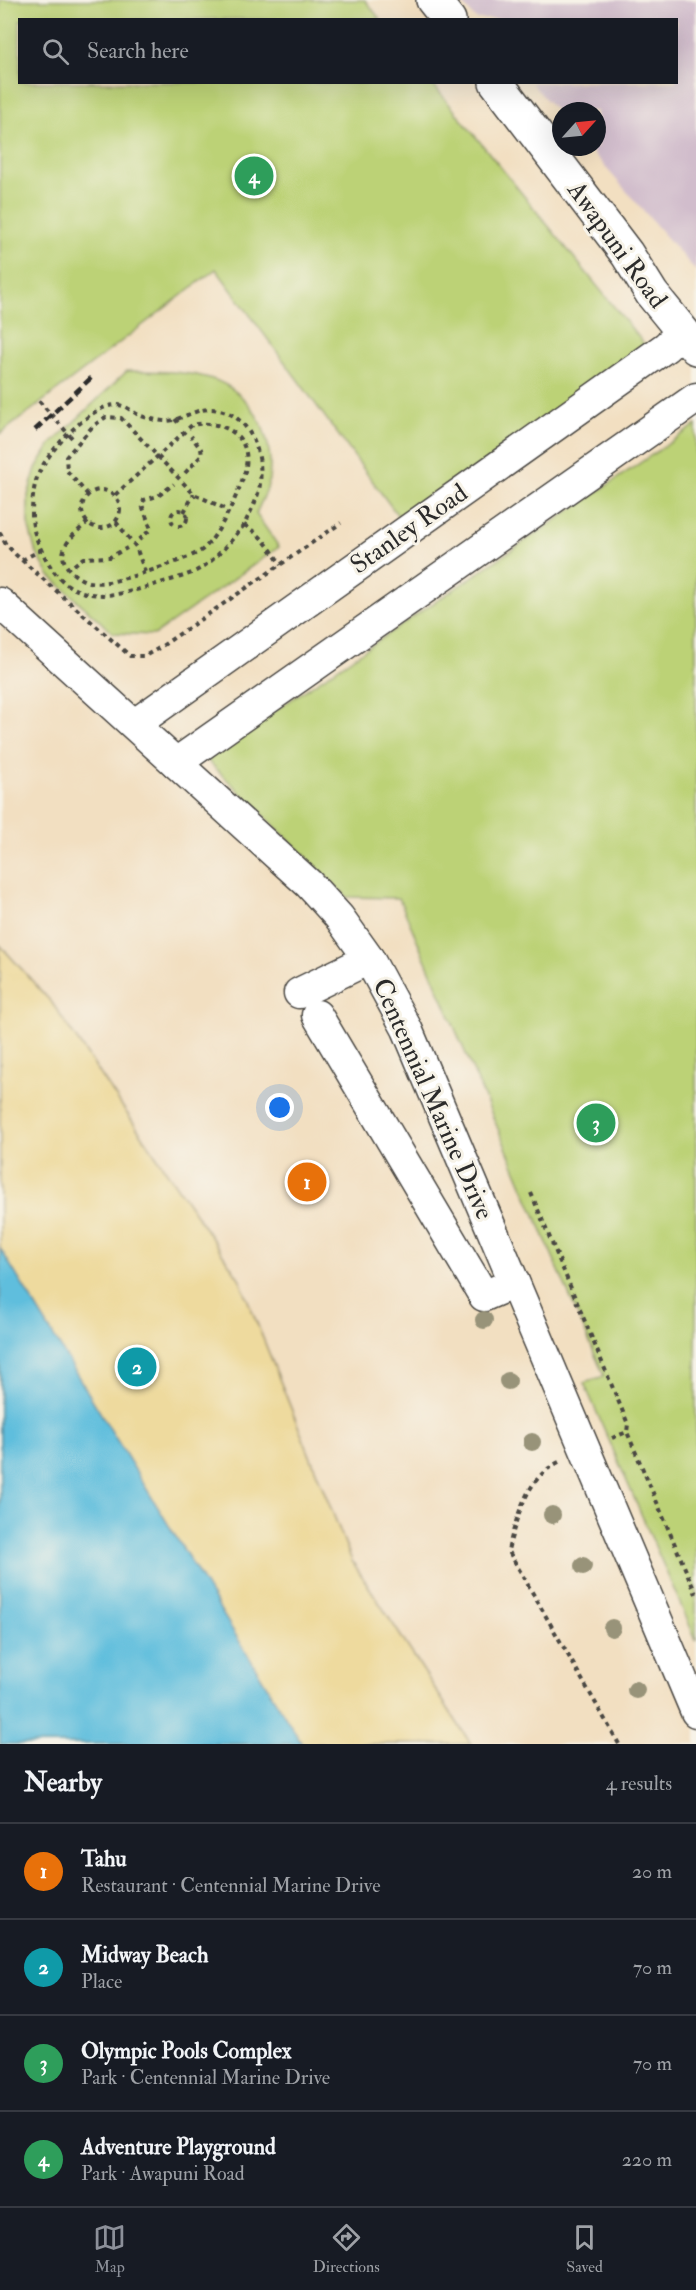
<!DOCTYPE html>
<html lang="en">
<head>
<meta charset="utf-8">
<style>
  :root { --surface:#171b24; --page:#20242c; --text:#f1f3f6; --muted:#9ea1a6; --line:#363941; --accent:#8c9099 }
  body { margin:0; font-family:"IM FELL Double Pica",serif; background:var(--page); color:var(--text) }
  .compass { position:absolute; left:552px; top:102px; width:54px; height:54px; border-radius:50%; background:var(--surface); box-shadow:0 6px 24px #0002; rotate:63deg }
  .you { position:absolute; left:280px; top:1108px; width:21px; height:21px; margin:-15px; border:4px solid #fff; border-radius:50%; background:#1a73e8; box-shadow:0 0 0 9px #1a73e833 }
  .badge { display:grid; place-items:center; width:39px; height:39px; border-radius:50%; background:var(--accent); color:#fff; font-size:20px; font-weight:700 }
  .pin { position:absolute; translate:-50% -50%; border:3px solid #fff; box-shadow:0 2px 6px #0006 }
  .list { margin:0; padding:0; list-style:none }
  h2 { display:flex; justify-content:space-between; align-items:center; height:78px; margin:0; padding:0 24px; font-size:26px }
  h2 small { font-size:20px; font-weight:400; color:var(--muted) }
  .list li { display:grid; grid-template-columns:39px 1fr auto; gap:18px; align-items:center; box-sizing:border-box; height:96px; padding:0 24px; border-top:2px solid var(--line) }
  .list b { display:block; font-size:22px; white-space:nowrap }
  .list p { margin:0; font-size:20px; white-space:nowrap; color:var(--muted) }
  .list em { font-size:20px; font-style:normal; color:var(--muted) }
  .icon { flex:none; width:33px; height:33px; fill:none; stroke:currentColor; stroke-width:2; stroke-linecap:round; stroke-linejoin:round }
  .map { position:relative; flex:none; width:696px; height:1744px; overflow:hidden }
  .search { position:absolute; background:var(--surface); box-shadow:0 6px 24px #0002; left:18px; right:18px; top:18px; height:66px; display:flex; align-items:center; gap:15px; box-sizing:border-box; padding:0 21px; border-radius:0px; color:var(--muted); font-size:22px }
  .sheet { height:462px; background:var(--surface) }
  nav { display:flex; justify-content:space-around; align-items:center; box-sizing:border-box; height:84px; border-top:2px solid var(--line); background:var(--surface); font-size:16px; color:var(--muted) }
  nav a { display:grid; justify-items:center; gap:3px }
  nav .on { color:var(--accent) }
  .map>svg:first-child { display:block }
  .industrial { fill:#d1bdcc }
  .green { fill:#bcd276; stroke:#747e50; stroke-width:1.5 }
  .sand { fill:#eeda9e; stroke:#8c8264; stroke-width:1.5 }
  .water { fill:#5fbedd; stroke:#457484; stroke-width:1.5 }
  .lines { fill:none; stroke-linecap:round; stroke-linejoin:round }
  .minor-casing { stroke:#494642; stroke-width:33 }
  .highway-casing { stroke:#494642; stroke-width:36 }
  .path { stroke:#494642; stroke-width:4; stroke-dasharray:4.5 4.5; stroke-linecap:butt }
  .minor { stroke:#fff; stroke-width:30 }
  .highway { stroke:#fff; stroke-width:33 }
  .rail { stroke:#2b2b2b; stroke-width:4.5; stroke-dasharray:9 4.5; stroke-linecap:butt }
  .tree { fill:#989379 }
  .labels { text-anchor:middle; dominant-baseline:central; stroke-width:6; stroke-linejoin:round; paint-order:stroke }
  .street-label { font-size:26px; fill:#2b2b2b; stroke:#f7f3e8 }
</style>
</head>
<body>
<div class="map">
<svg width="696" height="1744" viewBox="0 0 696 1744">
  <rect width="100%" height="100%" fill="#f7f3e8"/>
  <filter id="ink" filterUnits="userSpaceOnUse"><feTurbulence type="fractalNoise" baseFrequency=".0167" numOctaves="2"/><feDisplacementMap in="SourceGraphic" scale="12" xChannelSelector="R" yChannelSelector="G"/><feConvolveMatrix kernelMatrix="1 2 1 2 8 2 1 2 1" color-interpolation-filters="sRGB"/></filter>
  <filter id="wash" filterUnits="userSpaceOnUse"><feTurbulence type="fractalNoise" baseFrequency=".008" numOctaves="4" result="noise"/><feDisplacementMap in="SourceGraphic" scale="24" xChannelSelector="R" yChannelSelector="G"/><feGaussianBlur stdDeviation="1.35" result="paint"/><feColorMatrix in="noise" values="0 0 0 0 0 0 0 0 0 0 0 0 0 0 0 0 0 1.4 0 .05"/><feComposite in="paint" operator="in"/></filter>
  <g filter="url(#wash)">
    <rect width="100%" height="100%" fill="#f2dfc1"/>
    <!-- industrial -->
    <path class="industrial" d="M459,0h237v271l-108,-124h9v-36h-36v5l-30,-33 145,-1v-62l-200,-1z"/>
    <!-- green -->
    <g class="green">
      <path d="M0,0h365l15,19 -360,1v62l412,1 214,263 -242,178 -188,-255 -216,165z"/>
      <path d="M127,371c27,1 56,-1 82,7 46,13 70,66 58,111 -3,8 -8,17 -11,25l23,33 -125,88 -41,-2 -64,-58 -14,-25 -7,-26v-29l8,-27 14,-23z"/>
      <path d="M696,425v1215l-112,-257 20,-7 -205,-478 -52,-1 -142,-139z"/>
    </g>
    <!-- sand -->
    <path class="sand" d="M0,945l52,58 187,275 113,283 119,183h-304l-167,-354z"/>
    <!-- water -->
    <path class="water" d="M0,1248l302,496h-302z"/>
  </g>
  <g filter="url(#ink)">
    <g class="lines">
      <!-- minor casing -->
      <g class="minor-casing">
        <g id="minor">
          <path d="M0,603l309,281 30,33 30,42 38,70 289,683"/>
          <path d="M135,724l531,-377 15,-14"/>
          <path d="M176,763l520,-365"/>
          <path d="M299,993l70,-34"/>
          <path d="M317,1015l167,281 30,-13"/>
        </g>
      </g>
      <!-- highway casing -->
      <g class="highway-casing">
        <g id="highway">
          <path d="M433,0l16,20"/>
          <path d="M496,82l131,172 25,40 44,54"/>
        </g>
      </g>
      <!-- path -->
      <g class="path">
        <path d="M39,401l33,37"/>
        <path d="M175,419l5,6"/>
        <path d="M185,473l17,-18 -1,-6 -10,-13"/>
        <circle cx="101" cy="509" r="19"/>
        <path d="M88,495l-21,-24 -1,-14 27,-31 13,-9 15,1 73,76 34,16"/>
        <circle cx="179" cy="518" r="8"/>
        <path d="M184,512l10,-18"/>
        <path d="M88,522c-9,8 -21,17 -24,28 -5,14 12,29 25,32 5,1 13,1 18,0 15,-1 83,-23 95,-32 16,-12 41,-64 44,-84 5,-33 -27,-47 -54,-41l-77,70"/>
        <path d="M116,522l20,25 9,25"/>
        <path d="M244,525c-12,15 -26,32 -41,42 -12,8 -29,12 -43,16 -45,14 -88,25 -114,-24 -7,-13 -14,-28 -14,-43 0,-14 1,-28 6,-41 9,-23 52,-70 78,-70 9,0 14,5 21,9 7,4 22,7 30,7 15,-1 27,-12 44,-12 36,1 53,42 49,74 -1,15 -10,29 -16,42 18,10 26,23 37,40"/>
        <path d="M0,532l5,11 11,12 114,101h15l14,-8 182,-125"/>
        <path d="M139,540l12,-11 -9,-24 2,-5 14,-4 16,-12"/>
        <path d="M22,560l19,-10"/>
        <path d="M74,565l9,-7 27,-1 17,-9"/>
        <path d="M531,1193l97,231 -1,8"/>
        <path d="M612,1438l15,-6 69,162"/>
        <path d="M559,1462c-33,16 -42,55 -51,88l111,194"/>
      </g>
      <!-- minor -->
      <use href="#minor" class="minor"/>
      <!-- highway -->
      <use href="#highway" class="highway"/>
      <!-- rail -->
      <path class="rail" d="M35,430l56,-52"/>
    </g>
    <!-- trees -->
    <g class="tree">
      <circle cx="484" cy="1320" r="9"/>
      <circle cx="508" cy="1381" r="9"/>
      <circle cx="532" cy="1442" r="9"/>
      <circle cx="552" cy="1515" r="9"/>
      <circle cx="583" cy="1566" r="9"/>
      <circle cx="612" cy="1628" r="9"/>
      <circle cx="636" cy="1690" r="9"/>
    </g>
  </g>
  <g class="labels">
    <!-- street labels -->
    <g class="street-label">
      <text transform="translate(617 245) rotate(54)">Awapuni Road</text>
      <text transform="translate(409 529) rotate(-35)">Stanley Road</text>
      <text transform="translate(433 1099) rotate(66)">Centennial Marine Drive</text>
    </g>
  </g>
</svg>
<svg class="compass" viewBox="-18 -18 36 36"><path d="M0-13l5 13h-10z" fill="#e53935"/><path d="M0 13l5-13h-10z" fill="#9ea1a6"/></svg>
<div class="you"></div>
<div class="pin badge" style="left:307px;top:1182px;background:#e8710a">1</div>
<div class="pin badge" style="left:137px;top:1367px;background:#0f9aa8">2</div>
<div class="pin badge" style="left:596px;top:1123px;background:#2e9e5b">3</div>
<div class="pin badge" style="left:254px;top:176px;background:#2e9e5b">4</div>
<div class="search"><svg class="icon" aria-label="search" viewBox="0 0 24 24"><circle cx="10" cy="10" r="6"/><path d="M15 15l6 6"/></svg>Search here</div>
</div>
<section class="sheet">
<h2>Nearby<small>4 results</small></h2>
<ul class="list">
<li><span class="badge" style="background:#e8710a">1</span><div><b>Tahu</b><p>Restaurant · Centennial Marine Drive</p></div><em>20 m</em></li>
<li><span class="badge" style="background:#0f9aa8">2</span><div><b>Midway Beach</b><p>Place</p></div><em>70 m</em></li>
<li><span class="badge" style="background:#2e9e5b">3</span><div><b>Olympic Pools Complex</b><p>Park · Centennial Marine Drive</p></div><em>70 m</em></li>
<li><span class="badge" style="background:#2e9e5b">4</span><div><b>Adventure Playground</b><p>Park · Awapuni Road</p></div><em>220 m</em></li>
</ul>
</section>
<nav>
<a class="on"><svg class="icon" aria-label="map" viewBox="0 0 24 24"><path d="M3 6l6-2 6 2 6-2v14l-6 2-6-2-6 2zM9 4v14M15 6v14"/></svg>Map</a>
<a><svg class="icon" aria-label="directions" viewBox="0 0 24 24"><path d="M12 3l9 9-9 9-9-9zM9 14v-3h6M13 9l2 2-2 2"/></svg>Directions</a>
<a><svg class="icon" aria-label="saved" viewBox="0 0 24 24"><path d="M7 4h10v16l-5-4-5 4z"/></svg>Saved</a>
</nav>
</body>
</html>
